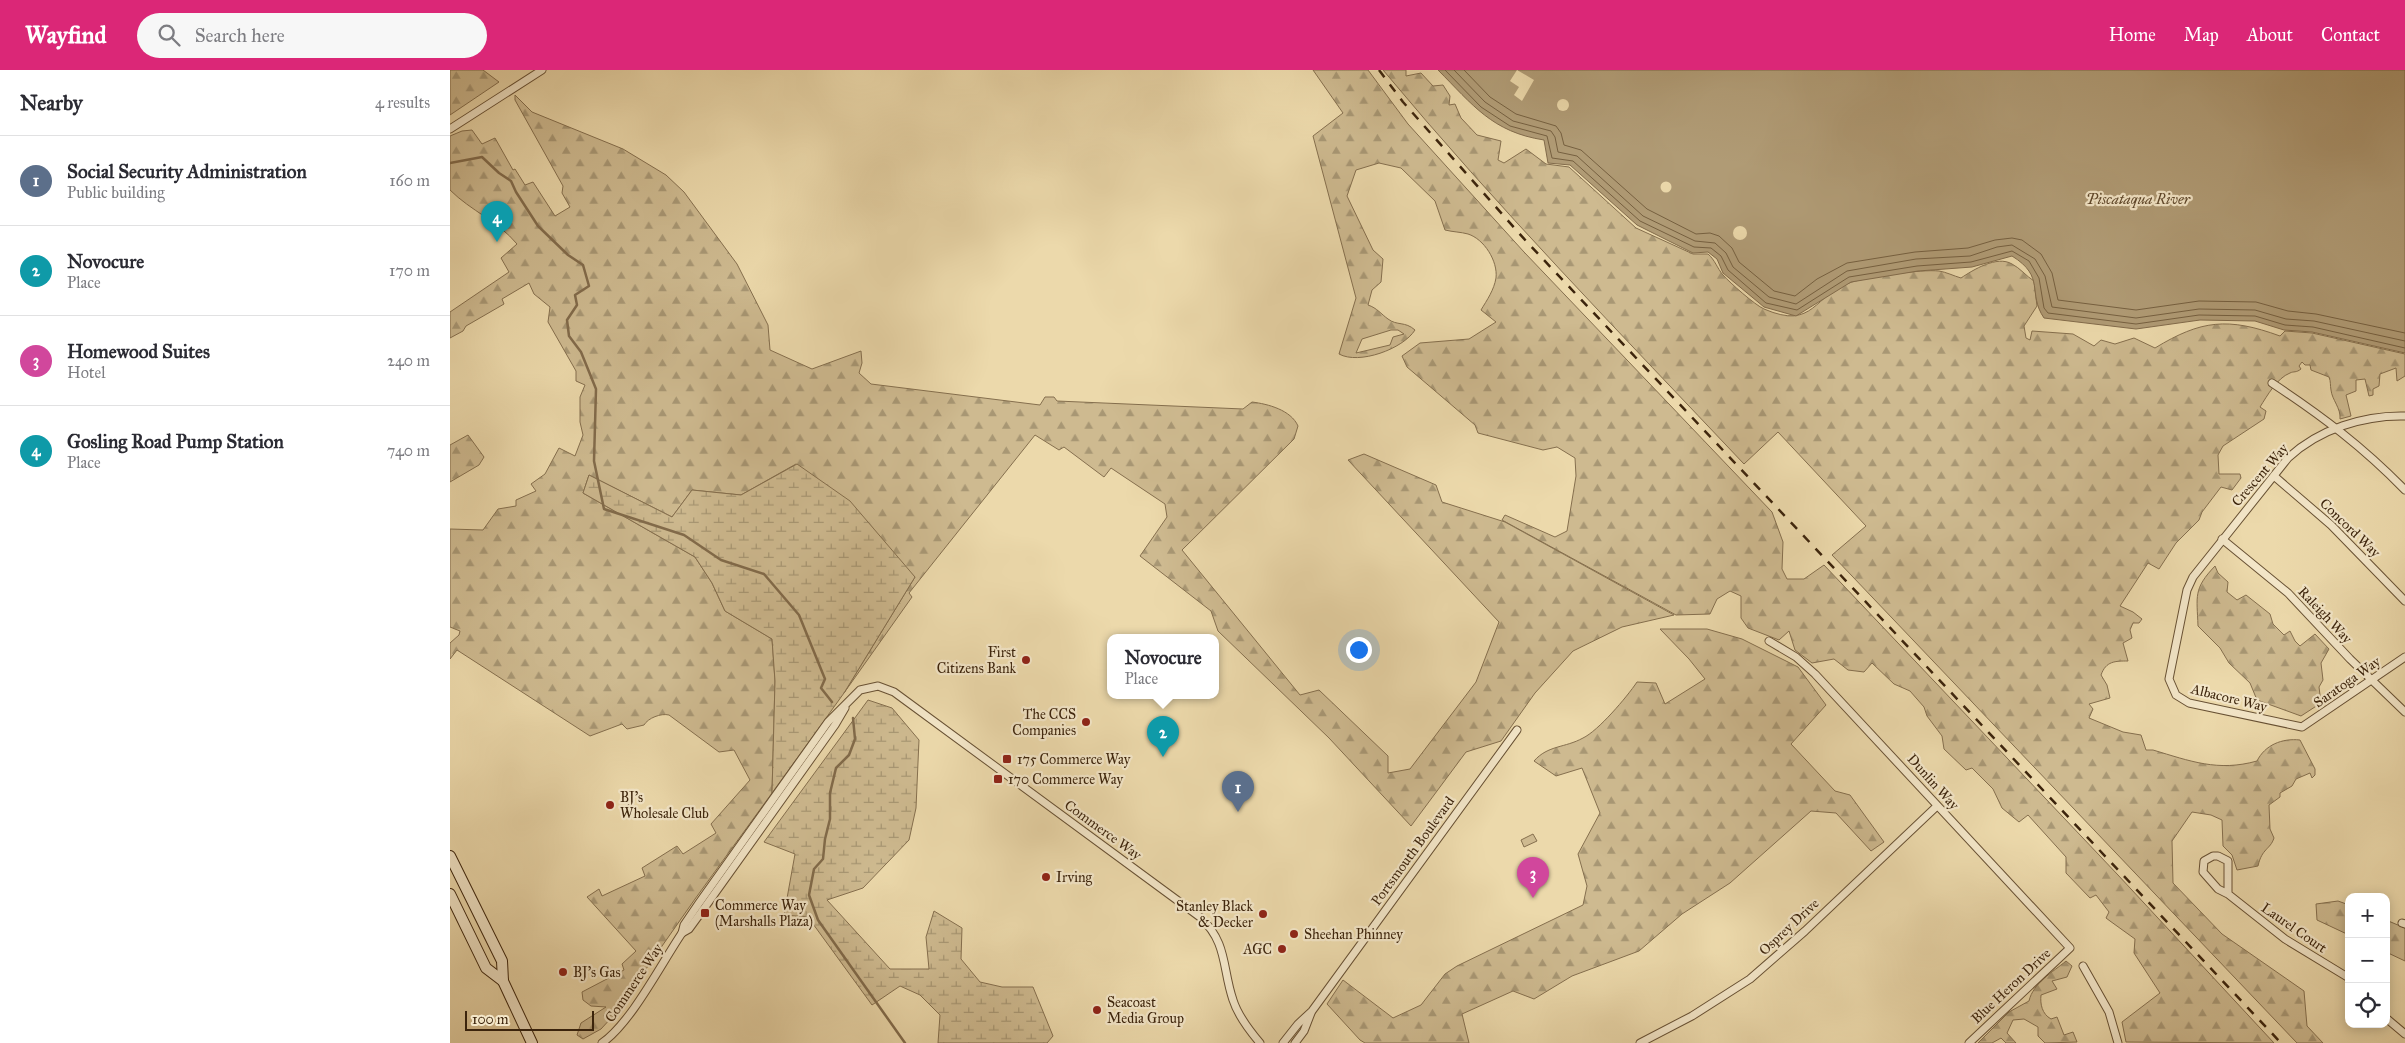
<!DOCTYPE html>
<html lang="en">
<head>
<meta charset="utf-8">
<style>
  :root { --surface:#fff; --page:#f7f7f7; --text:#2b2b33; --muted:#7c7c81; --line:#e1e1e2; --accent:#db2777 }
  body { margin:0; font-family:"IM FELL Great Primer",serif; background:var(--page); color:var(--text) }
  .controls { position:absolute; right:15px; bottom:15px; display:grid; overflow:hidden; border-radius:10px; box-shadow:0 2px 12px #0003 }
  .controls button { width:45px; height:45px; display:grid; place-items:center; padding:0; border:0; border-bottom:1px solid var(--line); background:var(--surface); color:var(--text); font:25px sans-serif }
  .scale { position:absolute; left:15px; bottom:12px; width:129px; box-sizing:border-box; padding-left:5px; border:2px solid #3c240c; border-top:0; font-size:14px; line-height:18px; white-space:nowrap; color:#3c240c; -webkit-text-stroke:4px #f3e6c8; paint-order:stroke }
  .you { position:absolute; left:908px; top:579px; width:18px; height:18px; margin:-12px; border:4px solid #fff; border-radius:50%; background:#1a73e8; box-shadow:0 0 0 8px #1a73e833 }
  .badge { display:grid; place-items:center; width:32px; height:32px; border-radius:50%; background:var(--accent); color:#fff; font-size:16px; font-weight:700 }
  .pin { position:absolute; translate:-50% -41px; filter:drop-shadow(0 1px 2px #0008) }
  .pin::after { content:''; position:absolute; top:26px; width:18px; height:15px; background:inherit; clip-path:polygon(0 0,100% 0,50% 100%) }
  .popup { position:absolute; left:657px; top:564px; width:112px; height:65px; box-sizing:border-box; display:grid; place-content:center; border-radius:10px; background:var(--surface); filter:drop-shadow(0 1px 4px #0005); font-size:16px; white-space:nowrap; color:var(--muted) }
  .popup b { font-size:19px; color:var(--text) }
  .popup::after { content:''; position:absolute; left:50%; top:100%; margin-left:-10px; border:10px solid transparent; border-top-color:var(--surface) }
  .list { margin:0; padding:0; list-style:none }
  h2 { display:flex; justify-content:space-between; align-items:center; height:65px; margin:0; padding:0 20px; font-size:21px }
  h2 small { font-size:16px; font-weight:400; color:var(--muted) }
  .list li { display:grid; grid-template-columns:32px 1fr auto; gap:15px; align-items:center; box-sizing:border-box; height:90px; padding:0 20px; border-top:1px solid var(--line) }
  .list b { display:block; font-size:19px; white-space:nowrap }
  .list p { margin:0; font-size:16px; white-space:nowrap; color:var(--muted) }
  .list em { font-size:16px; font-style:normal; color:var(--muted) }
  .icon { flex:none; width:28px; height:28px; fill:none; stroke:currentColor; stroke-width:2; stroke-linecap:round; stroke-linejoin:round }
  .map { position:relative; flex:none; width:1955px; height:973px; overflow:hidden }
  header { display:flex; align-items:center; gap:30px; box-sizing:border-box; height:70px; padding:0 25px; background:var(--accent); color:#fff }
  header strong { font-size:24px }
  nav { display:flex; gap:28px; margin-inline-start:auto; font-size:18px }
  .search { width:350px; height:45px; background:var(--page); display:flex; align-items:center; gap:12px; box-sizing:border-box; padding:0 18px; border-radius:28px; color:var(--muted); font-size:19px }
  main { display:flex }
  aside { flex:1; background:var(--surface) }
  .map>svg:first-child { display:block }
  .forest { fill:url(#forest-firs); stroke:#856f4e; fill-rule:evenodd }
  .wetland { fill:url(#wetland-marsh); stroke:#856f4e }
  .green { fill:#ceba90; stroke:#856f4e }
  .water { fill:#b09b75; stroke:#826b4b }
  .pier { fill:#ecd9ab }
  .lines { fill:none; stroke-linecap:round; stroke-linejoin:round }
  .shore { stroke:#766040; stroke-width:1 }
  .stream { stroke:#826b4b; stroke-width:2.5 }
  .minor-casing { stroke:#685134; stroke-width:9 }
  .secondary-casing { stroke:#3c240c; stroke-width:12 }
  .minor { stroke:#f3e6c8; stroke-width:7 }
  .secondary { stroke:#f3e6c8; stroke-width:10 }
  .rail { stroke:#3c240c; stroke-width:2.5; stroke-dasharray:9 9; stroke-linecap:butt }
  .poi-dot { fill:#8f2418; stroke:#f3e6c8; stroke-width:2 }
  .labels { text-anchor:middle; dominant-baseline:central; stroke-width:4.5; stroke-linejoin:round; paint-order:stroke }
  .street-label { font-size:14px; fill:#3c240c; stroke:#f3e6c8 }
  .poi-label { font-size:14px; fill:#3c240c; stroke:#f3e6c8; text-anchor:start }
  .water-label { font-size:15px; font-style:italic; fill:#5f482c; stroke:#f3e6c8 }
</style>
</head>
<body>
<header>
<strong>Wayfind</strong>
<div class="search"><svg class="icon" aria-label="search" viewBox="0 0 24 24"><circle cx="10" cy="10" r="6"/><path d="M15 15l6 6"/></svg>Search here</div>
<nav><a>Home</a><a>Map</a><a>About</a><a>Contact</a></nav>
</header>
<main>
<aside>
<h2>Nearby<small>4 results</small></h2>
<ul class="list">
<li><span class="badge" style="background:#5c6f8a">1</span><div><b>Social Security Administration</b><p>Public building</p></div><em>160 m</em></li>
<li><span class="badge" style="background:#0f9aa8">2</span><div><b>Novocure</b><p>Place</p></div><em>170 m</em></li>
<li><span class="badge" style="background:#d1479c">3</span><div><b>Homewood Suites</b><p>Hotel</p></div><em>240 m</em></li>
<li><span class="badge" style="background:#0f9aa8">4</span><div><b>Gosling Road Pump Station</b><p>Place</p></div><em>740 m</em></li>
</ul>
</aside>
<div class="map">
<svg width="1955" height="973" viewBox="0 0 1955 973">
  <defs>
    <pattern id="forest-firs" width="22" height="20" patternUnits="userSpaceOnUse" patternTransform="scale(1.25)"><rect width="22" height="20" fill="#ceba90"/><path d="M5 1l3.5 6h-7zM16 11l3.5 6h-7z" fill="#a89774"/></pattern>
    <pattern id="wetland-marsh" width="20" height="14" patternUnits="userSpaceOnUse" patternTransform="scale(1.25)"><rect width="20" height="14" fill="#ceba90"/><path d="M1 5h8M5 5V1M11 12h8M15 12V8" fill="none" stroke="#a89774"/></pattern>
  </defs>
  <rect width="100%" height="100%" fill="#ecd9ab"/>
  <filter id="stains"><feTurbulence type="fractalNoise" baseFrequency=".004" numOctaves="4"/><feColorMatrix values="0 0 0 0 .2 0 0 0 0 .09 0 0 0 0 .02 0 0 0 .5 -.17"/></filter>
  <radialGradient id="worn" r=".72"><stop offset=".6" stop-color="#630" stop-opacity="0"/><stop offset="1" stop-color="#630" stop-opacity=".3"/></radialGradient>
  <!-- forest -->
  <g class="forest">
    <path d="M0,0h33l16,12 -49,33z"/>
    <path d="M863,0h55l40,54 116,128 248,260 11,30 -1,27 5,10h17l20,-14 294,310 156,168 -148,-1 -4,-20 38,-29 -26,-40 1,-14 -25,-18 -4,-3 3,-6 -13,-17 -6,3 -24,-25v-16l-38,-42 -9,7 -17,-14 -9,-19 -21,-21 -6,2 -22,-21 -2,-13 -15,-20 -3,-9 -14,-16 -16,-7 -22,-21 -8,9 -16,-2 -14,-11 -22,4 -17,-13 -6,-19 -10,9 -31,-12 -7,-10v-22l-11,-5 -13,8 -7,15 -34,1 -174,-95 3,-5 50,22 12,-6 9,-55 -1,-18 -18,-11 -14,3 -65,-17 -3,-8 -68,-58 -5,-11 18,-13 49,-4 27,-17 -15,-12c6,-10 13,-20 15,-32 2,-17 -12,-39 -28,-44 -7,-2 -15,-2 -23,-4l-10,-29 -34,-33 -22,-5 -23,7 -9,26 26,54 10,9 -2,23 -9,8 -4,15c9,3 13,9 20,14 9,7 17,2 27,11 -12,19 -56,35 -76,24l17,-56 -43,-162 30,-23zM941,260h7l6,4 -11,3 -3,8 -34,8 6,-14z"/>
    <path d="M933,0h23v6l15,-3 12,13 10,-1 7,11 -1,9 6,-1 6,14 16,17 24,6 -3,19 6,3 22,-14 20,15 23,3 67,61 57,26h15c7,6 9,14 15,21 7,8 32,30 41,34 51,22 49,-15 88,-27 17,-5 69,-13 87,-11 7,1 15,5 22,7 12,-8 36,-23 51,-14 8,4 14,12 22,17l3,25 -13,20 2,12 4,2 2,-9 41,3 21,12 7,-6 14,4 19,-6 21,10c46,-28 73,-31 125,-12l5,-5 27,2 93,21v22l-8,5 -1,-13 -16,6 -1,12 -6,3v6l-4,1 -4,-17 -9,1v11l-10,4 5,21 -11,3c1,-11 -8,-19 -9,-29 -1,-5 0,-8 -2,-13l-18,-7 -1,-5h-5l-3,-3 -3,4 2,3c-5,4 -7,2 -11,4 -13,5 -23,23 -30,34l6,4 -2,8 -41,27 -5,9 1,19h21l1,4 -9,12 -11,-3 -19,25 -3,8 -23,23 -17,26 -11,-6 -28,43 13,6 9,7 -3,4h-6l-3,7 2,8 -9,5 5,18c-13,0 -22,0 -27,14l6,10 3,13 -21,6 4,5 -4,9 34,14 18,3 5,15h7c37,11 65,22 104,11 8,-16 25,-23 43,-21l15,29v6l-3,3 -2,-5 -14,6 -4,7 -12,7v4l-11,8 1,24 4,9c-4,12 -12,10 -16,28l-21,4 -5,-15 -9,-9 -1,-26 -11,-5 -19,-3 -20,29 1,42 49,51 82,57 3,35 16,17h-26l-465,-488 34,-29 -88,-94 -34,32c-122,-129 -247,-257 -361,-394z"/>
    <path d="M65,25l17,17 91,37 43,26 18,17 53,72 31,61 2,25 42,19 49,-18 1,12 -3,10 12,11 169,21 5,-8h9l3,4 186,8 9,-7c16,2 39,8 46,24l-4,13 -112,111 118,145 19,-5 69,66v17l22,-4 66,-87 23,-60 -151,-162 16,-6 72,31 6,17 63,20 169,93 -52,12 -49,24 -38,42 -34,48 -35,11 -55,74 -82,-88 -111,-107 -7,-20 -71,-55 27,-39 -2,-13 -54,-36 -7,9 -40,-30 -5,3 -24,-15 -126,158 3,4 -68,96 71,-116 -119,-113 -55,31 -49,-5 -20,27 -83,-42 -6,18 112,64 17,26 13,28 47,28 3,42 -3,112 -77,106 -82,117 -12,13 -18,10 -6,-4 4,-12 25,-16 -15,-1 -8,-6 -1,-8 42,-22 -2,-6 14,-13 -49,-54 12,-8 3,7 43,-20 -3,-8 35,-22 6,8 33,-21 -5,-9 39,-44 -16,-30 -15,2 -50,-37c-8,-2 -21,3 -25,10l-17,4 -5,-5 -32,12 -133,-86 -7,9v-16l9,-8 1,-4 -10,-4v-98l33,1 15,-21 18,-3v-6l20,-9 -5,-7 14,-10 14,-26 16,8 8,-21 -3,-13v-25l5,-12 -9,-4v-10l-28,-49 2,-15 -16,-13 -5,-11 -27,16 2,5 -38,22 -3,5 -13,7v-26l59,-40 -8,-14 16,-14c-19,-23 -46,-33 -67,-54v-54l12,-5 10,-1 10,14 13,-6 18,32 2,-1 10,16 8,-3 22,34 15,-9 -8,-14 1,-7 -48,-86z"/>
    <path d="M18,365l16,22 -5,8 -29,17v-37z"/>
    <path d="M1765,496l3,7 10,9 -1,10 10,8 9,-5 24,19 3,10 11,11 6,-4 5,10 5,5 15,-12 14,15 -8,14 2,17 -4,7 2,16 -20,13 -44,-16 -7,-17 -21,-20 -9,-15 -22,-22c-1,-30 -5,-37 17,-60z"/>
    <path d="M1210,559h47l35,10 56,28 28,38 -35,39 44,47 15,4 34,47 -13,9 -35,-38 -25,-2 -81,72 -48,31 -43,37 -67,25 -38,23 -21,-8 -51,23 7,29h-104l-5,-3 -33,-36 16,-24 50,38 28,-13 24,-31 12,-8 126,-61 4,-19 -9,-32 22,-41 -18,-45 -26,8 -22,-15c14,-16 31,-13 49,-23 15,-7 44,-41 54,-56l19,1 9,21 40,-25 -16,-20z"/>
    <path d="M1888,831l11,4v30l-32,-15 -1,-16z"/>
    <path d="M1936,850l19,8v33l-19,-9z"/>
    <path d="M1616,891l6,5 -5,11 -15,4 5,8 -16,6c-1,9 1,19 10,24l6,-2 7,18 9,-3 4,10 -32,1 -7,-7v-9l-14,-8 -11,1 -6,13 9,10h-10l-5,-5 -9,5h-14l31,-31 20,-11c4,-18 24,-29 37,-40z"/>
  </g>
  <!-- wetland -->
  <g class="wetland">
    <path d="M347,394l53,37 65,76 -71,116 -72,100 3,-112 -3,-42 -47,-28 -13,-28 -17,-26 -112,-64 6,-18 83,42 20,-27 49,5z"/>
    <path d="M418,630l24,8 27,32 -3,68 -7,32 -46,48 -36,12 63,69h39l-3,-32 8,-26 28,17 -1,31 19,23 22,5h31l20,49 -6,7h-109l2,-28 -20,-20 -20,-9 -28,19 -64,-88 -24,-2 11,-61 -31,-12z"/>
  </g>
  <!-- green -->
  <path class="green" d="M1083,764l4,7 -13,6 -3,-7z"/>
  <!-- water -->
  <path class="water" d="M988,0h967v283l-93,-21 -28,-2 -29,-9 -55,-1 -64,9 -92,-11c-17,-25 2,-41 -32,-62l-40,11 -54,4 -67,11 -55,34 -32,-9 -41,-34 -6,-14 -9,-7 -15,1 -56,-28 -67,-60 -22,-2 -4,-23c-52,-8 -71,-35 -106,-70z"/>
  <!-- pier -->
  <g class="pier">
    <path d="M1067,0l17,10 -12,21 -8,-6 5,-8 -9,-6z"/>
    <circle cx="1113" cy="35" r="6"/>
    <circle cx="1216" cy="117" r="5.5"/>
    <circle cx="1290" cy="163" r="7"/>
  </g>
  <g class="lines">
    <!-- shore -->
    <g class="shore">
      <path d="M995,0l36,37 29,19 37,10 5,22 21,3 67,60 54,26 17,1 10,8 7,14 38,33 31,7 52,-33 68,-11 54,-4 41,-11 17,10 10,17 5,30 4,5 88,11 63,-9 56,1 30,9 28,2 92,21"/>
      <path d="M1004,0l31,32 28,19 38,10 4,6 3,15 19,4 66,60 52,25 20,2 11,10 7,14 36,30 27,7 51,-33 69,-12 54,-3 27,-9 15,-2 23,14 10,17 7,31 84,11 63,-9 56,1 31,9 28,2 91,20"/>
      <path d="M1014,0l26,27 26,17 40,12 5,7 3,12 17,5 66,59 49,25 14,-1 9,3 13,12 7,14 35,29 21,5 22,-17 30,-16 68,-11 53,-4 27,-8 17,-2 10,2 19,14 11,19 6,27 78,10 63,-9 57,1 32,9 28,3 89,19"/>
    </g>
    <!-- stream -->
    <g class="stream">
      <path d="M0,93l32,-6 17,16 12,8 5,11 22,34 30,29 15,10 6,21 -14,9 2,10 -10,15 2,16 12,16 15,37 -2,72 10,48 80,26 37,25 43,14 35,41 26,64 -4,9 11,14"/>
      <path d="M403,648l2,21 -6,16 -13,13 -6,25v26l-5,20 -2,20 -9,10 -5,26 9,25 87,123"/>
    </g>
    <!-- minor casing -->
    <g class="minor-casing">
      <g id="minor">
        <path d="M0,59l92,-59"/>
        <path d="M1822,313c50,33 91,64 133,107"/>
        <path d="M1955,346c-41,-1 -86,13 -117,42l-95,119 -6,13 -18,89 7,16 13,8 113,24 103,-70"/>
        <path d="M1824,406l57,49 74,76"/>
        <path d="M1772,469l66,54 62,66 55,53"/>
        <path d="M1319,571l27,16 19,17 255,274 -101,95"/>
        <path d="M1778,824v-33l-10,-5h-5l-9,5 -1,11 15,17 10,5 57,45 64,39"/>
        <path d="M1952,853l3,1"/>
        <path d="M232,863l7,-4 16,-22 130,-182 10,-17"/>
        <path d="M1633,896l26,46 9,31"/>
        <path d="M1936,948l19,16"/>
        <path d="M152,973c29,-20 59,-79 80,-110l2,-8 15,-22 129,-181 32,-32 18,-4 16,6 306,225c28,26 22,51 33,83 5,16 16,30 27,43"/>
        <path d="M833,973l15,-19 14,-13 205,-281"/>
        <path d="M845,973l9,-12 7,-18"/>
        <path d="M1190,973l52,-27 58,-37 55,-48 132,-125"/>
      </g>
    </g>
    <!-- secondary casing -->
    <g class="secondary-casing">
      <g id="secondary">
        <path d="M0,786l52,105 1,20 29,62"/>
        <path d="M0,824l36,74 17,13"/>
      </g>
    </g>
    <!-- minor -->
    <use href="#minor" class="minor"/>
    <!-- secondary -->
    <use href="#secondary" class="secondary"/>
    <!-- rail -->
    <path class="rail" d="M929,0l24,32 123,139 755,802"/>
  </g>
  <!-- markers -->
  <g class="poi-dot">
    <circle cx="576" cy="590" r="5"/>
    <circle cx="636" cy="652" r="5"/>
    <rect x="552" y="684" width="10" height="10" rx="2.5"/>
    <rect x="543" y="704" width="10" height="10" rx="2.5"/>
    <circle cx="160" cy="735" r="5"/>
    <circle cx="596" cy="807" r="5"/>
    <rect x="250" y="838" width="10" height="10" rx="2.5"/>
    <circle cx="813" cy="844" r="5"/>
    <circle cx="844" cy="864" r="5"/>
    <circle cx="832" cy="879" r="5"/>
    <circle cx="113" cy="902" r="5"/>
    <circle cx="647" cy="940" r="5"/>
  </g>
  <g class="labels">
    <!-- street labels -->
    <g class="street-label">
      <text transform="translate(1810 405) rotate(-49)">Crescent Way</text>
      <text transform="translate(1900 458) rotate(44)">Concord Way</text>
      <text transform="translate(1875 545) rotate(47)">Raleigh Way</text>
      <text transform="translate(1897 612) rotate(-35)">Saratoga Way</text>
      <text transform="translate(1779 628) rotate(14)">Albacore Way</text>
      <text transform="translate(1483 712) rotate(48)">Dunlin Way</text>
      <text transform="translate(653 760) rotate(36)">Commerce Way</text>
      <text transform="translate(963 781) rotate(-54)">Portsmouth Boulevard</text>
      <text transform="translate(1339 857) rotate(-43)">Osprey Drive</text>
      <text transform="translate(1844 858) rotate(35)">Laurel Court</text>
      <text transform="translate(184 913) rotate(-56)">Commerce Way</text>
      <text transform="translate(1561 916) rotate(-43)">Blue Heron Drive</text>
    </g>
    <!-- poi labels -->
    <g class="poi-label">
      <text x="566" y="582" text-anchor="end">First<tspan x="566" dy="16">Citizens Bank</tspan></text>
      <text x="626" y="644" text-anchor="end">The CCS<tspan x="626" dy="16">Companies</tspan></text>
      <text x="567" y="689">175 Commerce Way</text>
      <text x="558" y="709">170 Commerce Way</text>
      <text x="170" y="727">BJ's<tspan x="170" dy="16">Wholesale Club</tspan></text>
      <text x="606" y="807">Irving</text>
      <text x="265" y="835">Commerce Way<tspan x="265" dy="16">(Marshalls Plaza)</tspan></text>
      <text x="803" y="836" text-anchor="end">Stanley Black<tspan x="803" dy="16">&amp; Decker</tspan></text>
      <text x="854" y="864">Sheehan Phinney</text>
      <text x="822" y="879" text-anchor="end">AGC</text>
      <text x="123" y="902">BJ’s Gas</text>
      <text x="657" y="932">Seacoast<tspan x="657" dy="16">Media Group</tspan></text>
    </g>
    <!-- water labels -->
    <g class="water-label">
      <text x="1688" y="129">Piscataqua River</text>
    </g>
  </g>
  <rect width="100%" height="100%" filter="url(#stains)"/>
  <rect width="100%" height="100%" fill="url(#worn)"/>
</svg>
<div class="controls">
<button>+</button>
<button>−</button>
<button><svg class="icon" aria-label="locate" viewBox="0 0 24 24"><circle cx="12" cy="12" r="6"/><path d="M12 2v4M12 18v4M2 12h4M18 12h4"/></svg></button>
</div>
<div class="scale">100 m</div>
<div class="you"></div>
<div class="pin badge" style="left:788px;top:742px;background:#5c6f8a">1</div>
<div class="pin badge" style="left:713px;top:687px;background:#0f9aa8">2</div>
<div class="popup"><b>Novocure</b>Place</div>
<div class="pin badge" style="left:1083px;top:828px;background:#d1479c">3</div>
<div class="pin badge" style="left:47px;top:172px;background:#0f9aa8">4</div>
</div>
</main>
</body>
</html>
